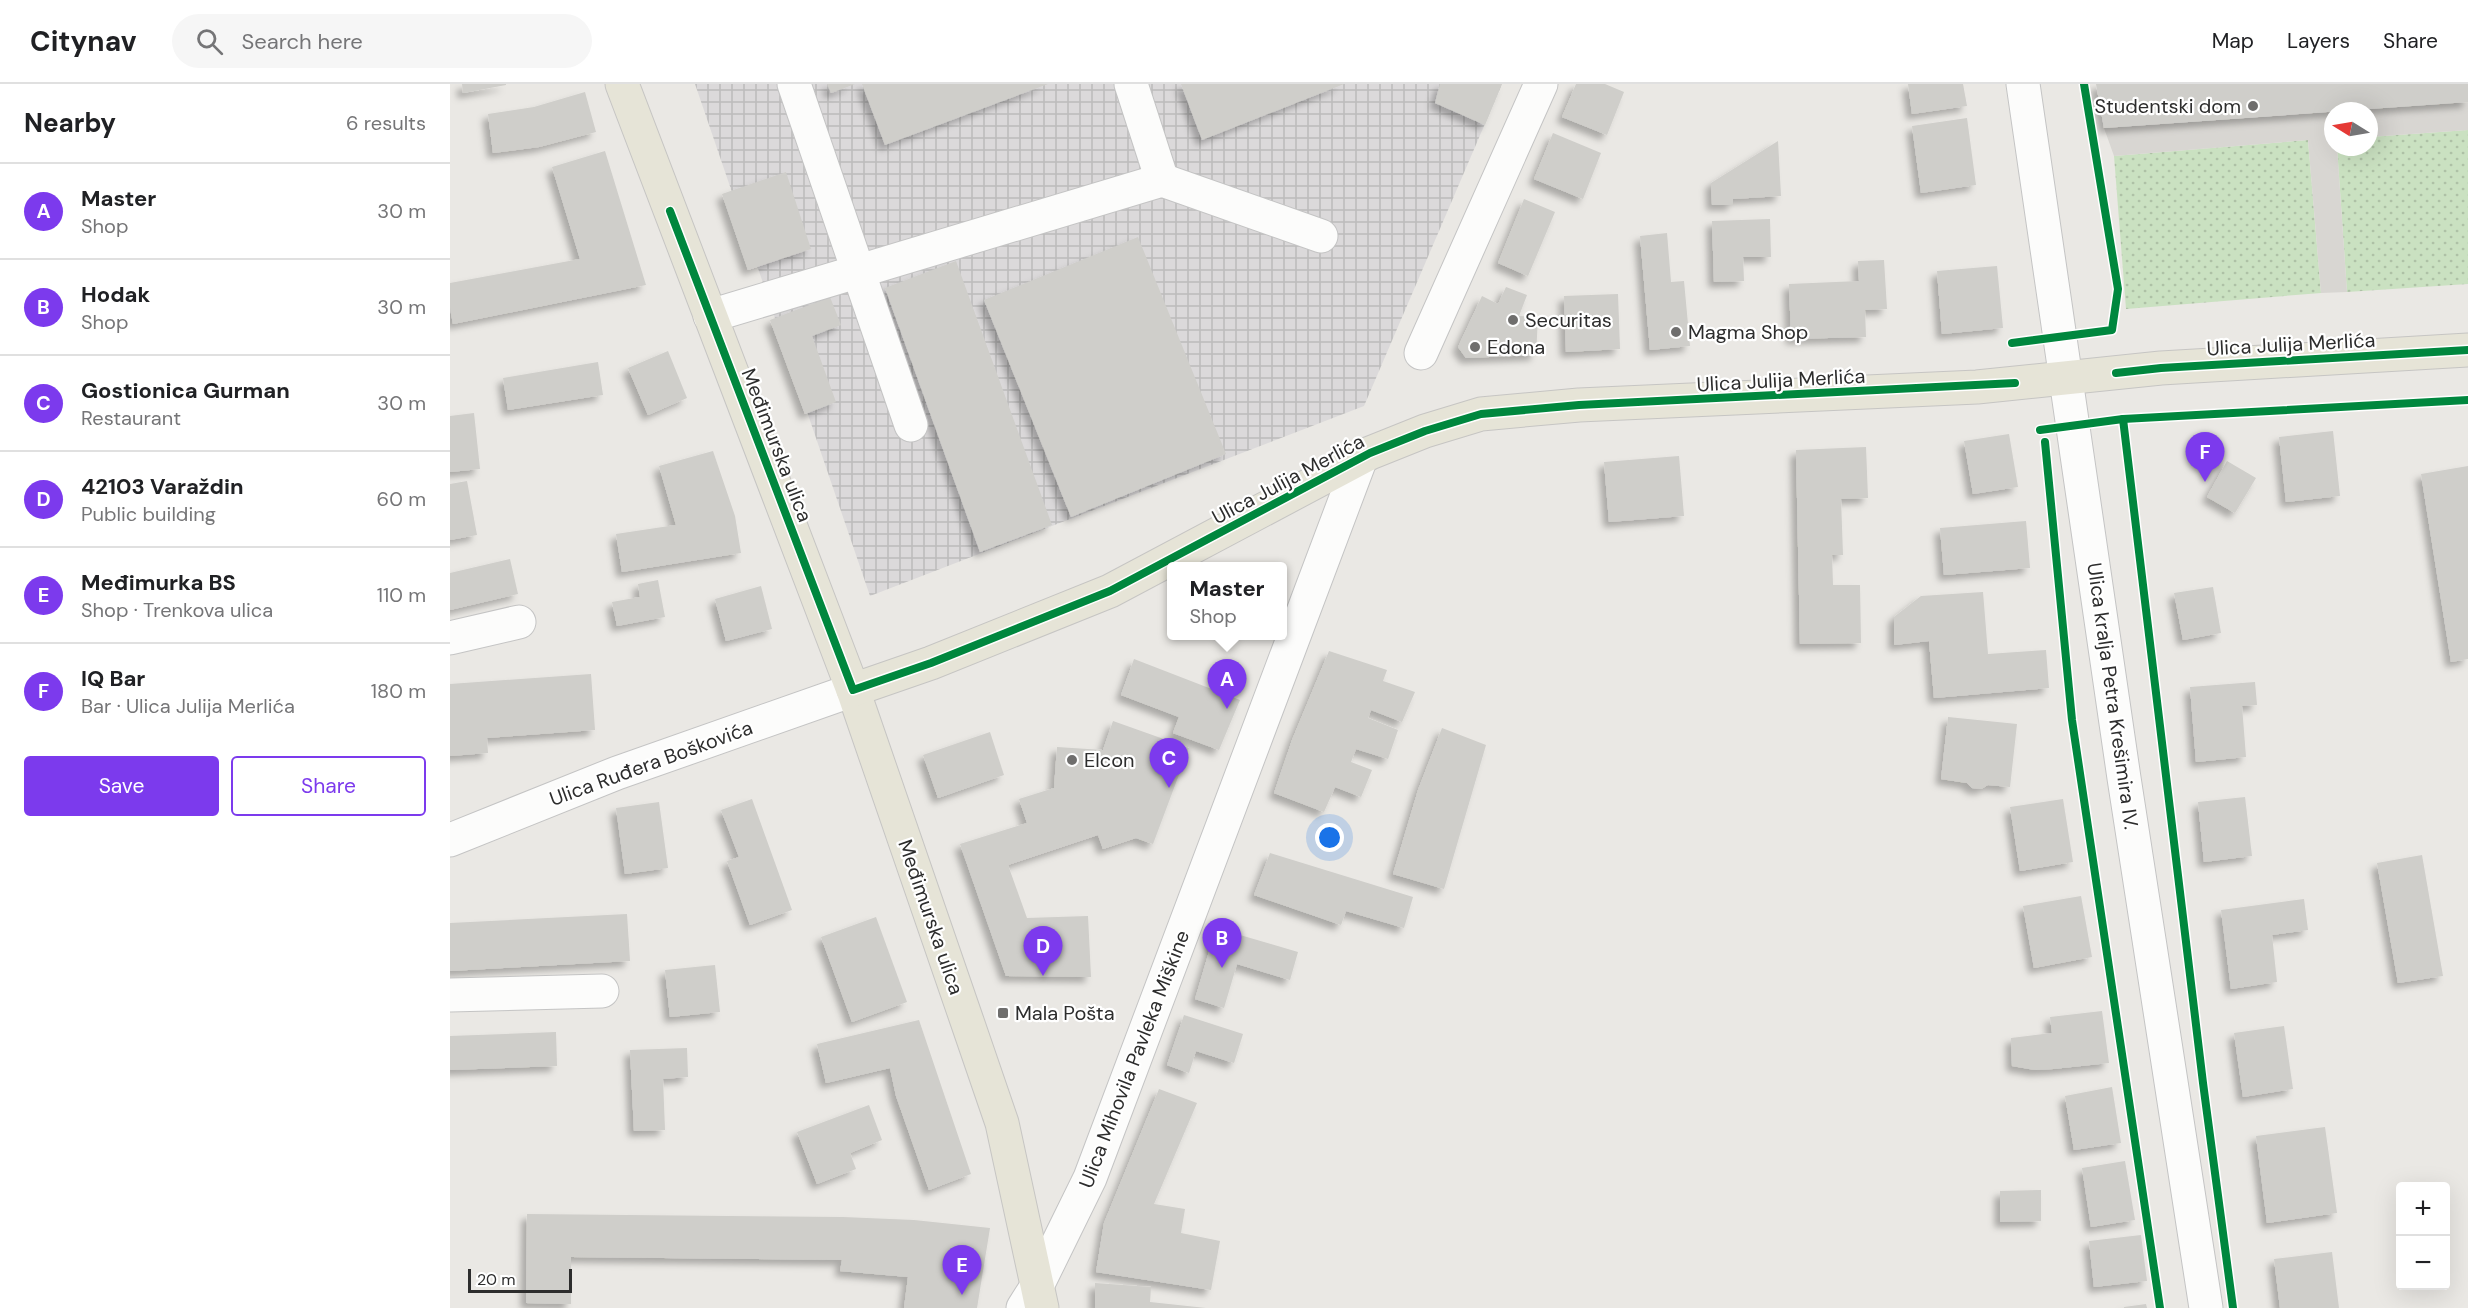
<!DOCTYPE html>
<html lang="en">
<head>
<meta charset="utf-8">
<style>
  :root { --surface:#fff; --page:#f6f6f6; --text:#202124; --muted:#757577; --line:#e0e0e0; --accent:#7c3aed }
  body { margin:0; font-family:"DM Sans",sans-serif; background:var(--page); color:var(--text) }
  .controls { position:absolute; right:18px; bottom:18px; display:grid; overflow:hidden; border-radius:6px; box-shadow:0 6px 24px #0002 }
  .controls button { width:54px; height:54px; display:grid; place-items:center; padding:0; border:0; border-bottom:2px solid var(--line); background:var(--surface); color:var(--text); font:30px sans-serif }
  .compass { position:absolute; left:1874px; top:18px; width:54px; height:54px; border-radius:50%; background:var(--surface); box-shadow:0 6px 24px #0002; rotate:281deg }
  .scale { position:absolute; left:18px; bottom:15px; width:104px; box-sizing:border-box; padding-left:6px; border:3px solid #2d2d2d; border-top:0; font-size:16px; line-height:21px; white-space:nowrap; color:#2d2d2d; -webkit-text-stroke:4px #fff; paint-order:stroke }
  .you { position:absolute; left:880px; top:754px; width:21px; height:21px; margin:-15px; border:4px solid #fff; border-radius:50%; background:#1a73e8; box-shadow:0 0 0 9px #1a73e833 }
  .badge { display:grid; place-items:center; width:39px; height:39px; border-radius:50%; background:var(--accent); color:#fff; font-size:20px; font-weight:700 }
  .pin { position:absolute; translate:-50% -50px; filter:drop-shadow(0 2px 3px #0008) }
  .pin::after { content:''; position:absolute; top:32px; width:21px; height:18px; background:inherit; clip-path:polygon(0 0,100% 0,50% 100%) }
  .popup { position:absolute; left:717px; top:478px; width:120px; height:78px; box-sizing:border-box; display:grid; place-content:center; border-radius:6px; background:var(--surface); filter:drop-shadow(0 2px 4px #0005); font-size:20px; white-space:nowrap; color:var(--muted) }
  .popup b { font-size:22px; color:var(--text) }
  .popup::after { content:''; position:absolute; left:50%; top:100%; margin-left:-12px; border:12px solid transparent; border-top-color:var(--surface) }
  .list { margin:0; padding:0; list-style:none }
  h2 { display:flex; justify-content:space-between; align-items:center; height:78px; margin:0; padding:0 24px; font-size:26px }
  h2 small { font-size:20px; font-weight:400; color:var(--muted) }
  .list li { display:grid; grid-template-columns:39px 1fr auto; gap:18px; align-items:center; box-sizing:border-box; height:96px; padding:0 24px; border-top:2px solid var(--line) }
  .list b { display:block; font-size:22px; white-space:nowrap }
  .list p { margin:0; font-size:20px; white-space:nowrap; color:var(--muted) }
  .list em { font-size:20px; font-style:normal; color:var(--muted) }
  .actions { display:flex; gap:12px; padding:18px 24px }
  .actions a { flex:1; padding:14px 0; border:2px solid var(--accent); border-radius:6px; text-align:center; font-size:21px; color:var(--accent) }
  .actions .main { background:var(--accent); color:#fff }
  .icon { flex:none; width:33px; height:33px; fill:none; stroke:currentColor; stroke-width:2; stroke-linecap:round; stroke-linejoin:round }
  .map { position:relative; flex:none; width:2018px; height:1224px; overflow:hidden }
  header { display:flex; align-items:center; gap:36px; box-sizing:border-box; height:84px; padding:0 30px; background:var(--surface); border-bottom:2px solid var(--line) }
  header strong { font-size:28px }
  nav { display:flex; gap:33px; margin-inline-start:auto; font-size:21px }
  .search { width:420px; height:54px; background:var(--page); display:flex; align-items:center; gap:15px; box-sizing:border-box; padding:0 21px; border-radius:33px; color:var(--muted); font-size:22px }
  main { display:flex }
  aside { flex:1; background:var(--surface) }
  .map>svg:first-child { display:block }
  .industrial { fill:url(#industrial-grid) }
  .grass { fill:url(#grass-dots) }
  .plaza { fill:#d8d6d2 }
  .building { fill:#cfceca; filter:url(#shadow) }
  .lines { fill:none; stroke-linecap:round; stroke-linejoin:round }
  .minor-casing { stroke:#c4c4c4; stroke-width:35 }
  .major-casing { stroke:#c6c5c3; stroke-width:35 }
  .minor { stroke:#fcfcfb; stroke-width:33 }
  .major { stroke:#e6e4d7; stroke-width:33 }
  .cycleway-casing { stroke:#fff; stroke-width:11 }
  .cycleway { stroke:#00873e; stroke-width:8 }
  .poi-dot { fill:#6f6e6d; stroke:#fff; stroke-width:2 }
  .labels { text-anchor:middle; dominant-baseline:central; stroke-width:4.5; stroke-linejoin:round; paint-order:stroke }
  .poi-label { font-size:20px; fill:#2d2d2d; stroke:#fff; text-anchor:start }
  .street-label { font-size:20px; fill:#2d2d2d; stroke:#fff }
</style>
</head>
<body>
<header>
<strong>Citynav</strong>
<div class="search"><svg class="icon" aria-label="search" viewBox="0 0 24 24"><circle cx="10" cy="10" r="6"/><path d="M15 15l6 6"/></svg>Search here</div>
<nav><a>Map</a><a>Layers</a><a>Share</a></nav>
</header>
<main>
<aside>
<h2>Nearby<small>6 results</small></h2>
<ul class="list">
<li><span class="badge">A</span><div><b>Master</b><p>Shop</p></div><em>30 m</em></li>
<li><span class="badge">B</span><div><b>Hodak</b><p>Shop</p></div><em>30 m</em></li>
<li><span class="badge">C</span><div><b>Gostionica Gurman</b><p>Restaurant</p></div><em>30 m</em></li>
<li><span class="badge">D</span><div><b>42103 Varaždin</b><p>Public building</p></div><em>60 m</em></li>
<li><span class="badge">E</span><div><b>Međimurka BS</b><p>Shop · Trenkova ulica</p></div><em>110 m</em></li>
<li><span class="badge">F</span><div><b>IQ Bar</b><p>Bar · Ulica Julija Merlića</p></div><em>180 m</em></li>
</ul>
<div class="actions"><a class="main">Save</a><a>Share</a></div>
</aside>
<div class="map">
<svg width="2018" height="1224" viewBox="0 0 2018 1224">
  <defs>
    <pattern id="industrial-grid" width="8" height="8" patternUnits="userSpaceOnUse" patternTransform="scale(1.5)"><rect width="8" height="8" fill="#dbd9da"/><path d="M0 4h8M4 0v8" fill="none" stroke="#bcbbbb"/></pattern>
    <pattern id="grass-dots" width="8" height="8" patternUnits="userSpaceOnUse" patternTransform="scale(1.5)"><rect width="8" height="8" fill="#cae1c1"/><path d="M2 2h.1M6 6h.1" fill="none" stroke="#aec1a6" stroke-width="1.8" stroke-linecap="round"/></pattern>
    <filter id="shadow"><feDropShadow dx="-5.5" dy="5.5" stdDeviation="3" flood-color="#0004"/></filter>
  </defs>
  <rect width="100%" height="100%" fill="#eae8e4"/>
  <!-- industrial -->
  <path class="industrial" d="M245,0h807l-138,322 -494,190z"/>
  <!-- grass -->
  <g class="grass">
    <path d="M2018,46v154l-121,8 -10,-145h32v-10z"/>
    <path d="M1858,56l13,153 -195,16 -12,-153z"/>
  </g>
  <!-- plaza -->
  <g class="plaza">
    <path d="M2018,18v28l-99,7v-26h-27z"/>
    <path d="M1883,28v35h4l10,145 -26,1 -13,-153 -194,16 -10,-28z"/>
  </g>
  <!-- building -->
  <g class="building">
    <path d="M12,0h44v1l-43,8z"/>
    <path d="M377,0h28l-24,9z"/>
    <path d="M412,0h186l-163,61z"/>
    <path d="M731,0h163l-142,56z"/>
    <path d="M990,0h62l-17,41 -50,-22z"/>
    <path d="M1126,0h29l19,8 -17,43 -45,-18z"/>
    <path d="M1458,0h55l4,22 -55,8z"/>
    <path d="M1646,0h372v18l-364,26z"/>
    <path d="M135,8l11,40 -57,15 -46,6 -5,-39 46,-7z"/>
    <path d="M1517,34l9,67 -55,8 -9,-67z"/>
    <path d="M1103,49l48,20 -18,46 -49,-20z"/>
    <path d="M1328,57l3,55 -48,3v6h-21l-1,-22z"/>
    <path d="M155,67l41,134 -193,39 -3,-16v-25l130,-24 -28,-92z"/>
    <path d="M336,88l25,77 -63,21 -26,-76z"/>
    <path d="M1074,115l31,13 -27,64 -30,-13z"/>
    <path d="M1320,135l1,38h-28l1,24 -30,1 -2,-61z"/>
    <path d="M1217,149l4,49 13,-1 6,65 -40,4 -10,-114z"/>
    <path d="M688,153l88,217 -155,63 -87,-217z"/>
    <path d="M1434,176l3,49 -22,1 1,27 -75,2 -2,-55 70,-3 -1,-20z"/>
    <path d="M506,177l96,264 -72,27 -95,-264z"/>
    <path d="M1547,182l6,62 -61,6 -5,-63z"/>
    <path d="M1056,203l21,8 -8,21 19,1 -2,38 -70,3 -8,-11 24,-51 16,8z"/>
    <path d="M1168,210l2,55 -54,3 -2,-56z"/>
    <path d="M380,213l11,28 -29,11 24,66 -31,12 -35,-94z"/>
    <path d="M218,267l19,47 -39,17 -20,-47z"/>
    <path d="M148,278l5,33 -95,15 -5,-32z"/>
    <path d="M24,329l6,56 -30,3v-56z"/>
    <path d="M1883,347l7,65 -54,6 -7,-65z"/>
    <path d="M1559,350l9,53 -45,7 -9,-53z"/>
    <path d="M1416,363l2,51 -27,1 2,56h-11l1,30h27l1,58 -61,1 -4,-194z"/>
    <path d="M263,367l22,65 6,37 -119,19 -6,-38 60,-9 -17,-59z"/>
    <path d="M1229,372l5,60 -75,6 -5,-60z"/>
    <path d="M1777,377l29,17 -21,35 -28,-16z"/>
    <path d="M2018,382v193l-17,3 -30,-188z"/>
    <path d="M17,397l10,54 -27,5v-56z"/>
    <path d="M1576,437l4,47 -86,7 -4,-47z"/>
    <path d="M60,475l8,35 -68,16v-37z"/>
    <path d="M208,496l7,37 -48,9 -5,-24 28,-5 -2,-13z"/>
    <path d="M311,502l11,43 -46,12 -11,-42z"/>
    <path d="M1763,503l8,46 -38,7 -9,-47z"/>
    <path d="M1533,508l5,62 58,-4 3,38 -115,10 -5,-57 -35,4v-28l27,-21z"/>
    <path d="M879,567l58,19 -4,11 32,11 -13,30 -31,-12 -3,8 30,12 -10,29 -32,-10 -5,13 21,8 -11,27 -26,-10 -11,25 -50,-19 18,-53z"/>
    <path d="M684,575l106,41 -21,50 -46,-17 6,-16 -58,-22z"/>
    <path d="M141,590l4,56 -108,8 1,15 -38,3v-72z"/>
    <path d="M1805,598l2,23 -15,1 4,51 -50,5 -6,-75z"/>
    <path d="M1498,633l69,7 -7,63 -22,-2 -7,4 -9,-1 -5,-5 -26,-4z"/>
    <path d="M663,637l76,27 -36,96 -17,-6 -33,11 -5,-14 -90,30 19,53 61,-2 3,61 -85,-1 -46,-132 67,-21 -8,-24 35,-11 3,-41 46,3z"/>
    <path d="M992,644l44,17 -42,144 -51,-15 25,-84z"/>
    <path d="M540,648l14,43 -66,23 -15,-43z"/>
    <path d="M1795,713l7,59 -48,6 -6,-60z"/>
    <path d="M302,715l40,111 -42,15 -23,-64 12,-4 -18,-47z"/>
    <path d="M1613,715l10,63 -53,9 -10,-64z"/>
    <path d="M209,718l9,66 -43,6 -9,-66z"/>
    <path d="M820,769l143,44 -9,31 -58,-17 -5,14 -87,-30z"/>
    <path d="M1972,771l21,121 -45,7 -21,-120z"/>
    <path d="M1631,812l11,61 -58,11 -11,-62z"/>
    <path d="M1854,815l4,31 -36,5 5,47 -46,7 -10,-79z"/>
    <path d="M177,830l3,47 -180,10v-48z"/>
    <path d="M426,833l31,85 -55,20 -31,-85z"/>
    <path d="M766,844l82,24 -8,28 -53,-16 -13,44 -29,-9z"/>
    <path d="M265,881l5,47 -50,5 -5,-47z"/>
    <path d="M1652,927l7,52 -56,6 -18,1 -23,-4 -1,-28 41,-5 -2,-16z"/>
    <path d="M734,931l59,19 -9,29 -38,-12 -7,22 -22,-8z"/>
    <path d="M469,936l52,154 -42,16 -33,-94 -6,-28 -64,15 -9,-39z"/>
    <path d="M1834,942l9,63 -50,8 -9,-64z"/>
    <path d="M106,948l1,34 -107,4v-34z"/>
    <path d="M237,964l1,29 -25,2 2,51 -31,1 -4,-81z"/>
    <path d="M1662,1003l9,56 -47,7 -9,-54z"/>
    <path d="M709,1005l38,14 -43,101 31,5 -4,24 39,8 -9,49 -115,-18 8,-49z"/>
    <path d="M419,1021l13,35 -32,13 6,16 -39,15 -20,-52z"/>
    <path d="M1875,1043l12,86 -70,10 -11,-87z"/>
    <path d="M1675,1077l10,59 -44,7 -9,-59z"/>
    <path d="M1591,1106v31l-41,1v-31z"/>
    <path d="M77,1130l316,3 71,3 76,8 -13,80h-73l4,-31 -68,-6 2,-11 -271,-3v47l-45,-1z"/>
    <path d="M1691,1151l6,46 -53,6 -5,-46z"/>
    <path d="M1882,1168l7,56h-59l-6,-49z"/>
    <path d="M645,1199l56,4 -1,15 56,6h-111z"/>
    <path d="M1696,1220l1,4h-23v-1z"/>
  </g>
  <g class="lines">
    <!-- minor casing -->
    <g class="minor-casing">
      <g id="minor">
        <path d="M344,0l117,341"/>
        <path d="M681,0l31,96"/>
        <path d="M1573,0l101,694 82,530"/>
        <path d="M260,232l452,-136 159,56"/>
        <path d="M971,269l120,-269"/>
        <path d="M0,554l69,-16"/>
        <path d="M0,756l167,-67 236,-83"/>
        <path d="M0,911l152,-4"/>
        <path d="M573,1224l14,-22 53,-108 271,-720"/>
      </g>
    </g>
    <!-- major casing -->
    <g class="major-casing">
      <g id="major">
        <path d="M172,0l231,606 114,331 35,102 40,185"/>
        <path d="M403,606l78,-27 179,-72 260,-138 55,-22 56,-17 98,-9 398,-18 184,-19 307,-18"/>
      </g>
    </g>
    <!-- minor -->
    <use href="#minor" class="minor"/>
    <!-- major -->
    <use href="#major" class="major"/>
    <!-- cycleway casing -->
    <g class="cycleway-casing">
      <g id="cycleway">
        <path d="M220,127l183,479 78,-27 179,-72 260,-138 55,-22 56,-17 98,-9 436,-22"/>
        <path d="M1562,259l100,-13 6,-41 -34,-205"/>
        <path d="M1666,289l45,-5 307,-18"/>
        <path d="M1673,335l80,664 30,225"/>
        <path d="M1590,346l83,-11 345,-19"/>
        <path d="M1595,358l27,278 88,588"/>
      </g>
    </g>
    <!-- cycleway -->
    <use href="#cycleway" class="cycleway"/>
  </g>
  <!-- markers -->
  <g class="poi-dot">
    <circle cx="1803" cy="22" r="6"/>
    <circle cx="1063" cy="236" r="6"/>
    <circle cx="1226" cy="248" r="6"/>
    <circle cx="1025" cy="263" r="6"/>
    <circle cx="622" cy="676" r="6"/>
    <rect x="547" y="923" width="12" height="12" rx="3"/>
  </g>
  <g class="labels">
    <!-- poi labels -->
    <g class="poi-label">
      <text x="1791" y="22" text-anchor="end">Studentski dom</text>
      <text x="1075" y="236">Securitas</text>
      <text x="1238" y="248">Magma Shop</text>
      <text x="1037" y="263">Edona</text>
      <text x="634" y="676">Elcon</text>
      <text x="565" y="929">Mala Pošta</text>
    </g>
    <!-- street labels -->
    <g class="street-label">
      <text transform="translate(1841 260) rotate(-3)">Ulica Julija Merlića</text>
      <text transform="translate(1331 296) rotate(-3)">Ulica Julija Merlića</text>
      <text transform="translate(327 361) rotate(69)">Međimurska ulica</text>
      <text transform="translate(838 395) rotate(-28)">Ulica Julija Merlića</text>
      <text transform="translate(1663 612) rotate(82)">Ulica kralja Petra Krešimira IV.</text>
      <text transform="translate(201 679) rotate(-20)">Ulica Ruđera Boškovića</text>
      <text transform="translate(481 833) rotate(71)">Međimurska ulica</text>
      <text transform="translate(684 975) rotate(-69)">Ulica Mihovila Pavleka Miškine</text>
    </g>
  </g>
</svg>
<div class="controls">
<button>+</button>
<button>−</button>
</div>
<svg class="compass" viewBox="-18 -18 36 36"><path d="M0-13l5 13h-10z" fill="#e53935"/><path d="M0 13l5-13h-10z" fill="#757577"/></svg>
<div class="scale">20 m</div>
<div class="you"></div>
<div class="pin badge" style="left:777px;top:625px">A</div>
<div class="popup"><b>Master</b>Shop</div>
<div class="pin badge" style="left:772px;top:884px">B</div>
<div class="pin badge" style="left:719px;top:704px">C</div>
<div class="pin badge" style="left:593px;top:892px">D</div>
<div class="pin badge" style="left:512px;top:1211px">E</div>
<div class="pin badge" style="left:1755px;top:398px">F</div>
</div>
</main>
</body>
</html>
